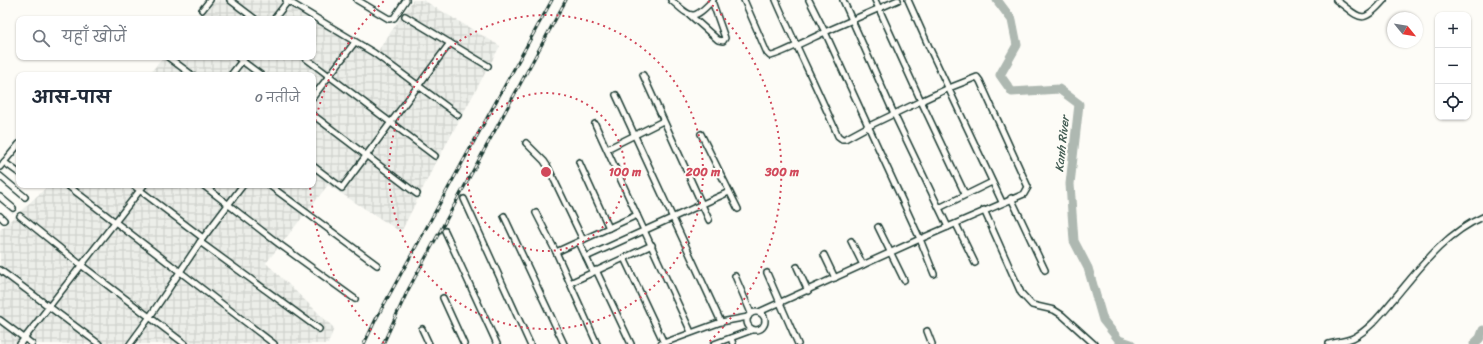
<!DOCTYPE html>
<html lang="hi">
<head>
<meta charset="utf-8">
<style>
  :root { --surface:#fff; --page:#f6f6f7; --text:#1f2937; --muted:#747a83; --line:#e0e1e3 }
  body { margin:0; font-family:Sriracha,"Playpen Sans Deva",sans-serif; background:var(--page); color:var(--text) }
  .controls { position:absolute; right:12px; top:12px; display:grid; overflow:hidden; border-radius:8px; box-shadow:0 1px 3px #0004 }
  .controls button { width:36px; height:36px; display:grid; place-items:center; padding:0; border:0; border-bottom:1px solid var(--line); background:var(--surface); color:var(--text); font:20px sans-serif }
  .compass { position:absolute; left:1387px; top:12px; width:36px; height:36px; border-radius:50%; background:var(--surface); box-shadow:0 1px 3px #0004; rotate:120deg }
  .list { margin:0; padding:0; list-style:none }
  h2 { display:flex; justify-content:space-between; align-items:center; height:52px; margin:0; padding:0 16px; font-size:17px }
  h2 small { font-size:13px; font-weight:400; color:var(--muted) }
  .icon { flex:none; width:22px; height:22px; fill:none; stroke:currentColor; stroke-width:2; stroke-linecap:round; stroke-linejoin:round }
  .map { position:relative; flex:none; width:1483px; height:344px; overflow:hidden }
  .search { position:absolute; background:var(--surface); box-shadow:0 1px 3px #0004; left:16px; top:16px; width:300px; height:44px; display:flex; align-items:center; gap:10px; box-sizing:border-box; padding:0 14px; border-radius:8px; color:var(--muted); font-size:15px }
  .panel { position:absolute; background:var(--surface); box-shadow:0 1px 3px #0004; left:16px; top:72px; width:300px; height:116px; border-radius:8px }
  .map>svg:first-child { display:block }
  .industrial { fill:url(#industrial-grid) }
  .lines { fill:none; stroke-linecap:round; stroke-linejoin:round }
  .river { stroke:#aeb8b1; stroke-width:9 }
  .minor-casing { stroke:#1f3d34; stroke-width:8 }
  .minor { stroke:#fdfcf7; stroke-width:5 }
  .rail-casing { stroke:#1f3d34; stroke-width:3 }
  .rail { stroke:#fdfcf7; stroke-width:1.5; stroke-dasharray:4.5; stroke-linecap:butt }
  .ring { fill:none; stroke:#d1495b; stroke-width:2; stroke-dasharray:2 4 }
  .labels { text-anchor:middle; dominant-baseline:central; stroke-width:4; stroke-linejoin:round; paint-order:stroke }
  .water-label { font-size:12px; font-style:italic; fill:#435c53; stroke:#fdfcf7 }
  .centre { fill:#d1495b; stroke:#fdfcf7; stroke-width:2 }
  .ring-label { font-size:12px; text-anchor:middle; font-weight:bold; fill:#d1495b; stroke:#fdfcf7; stroke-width:4; stroke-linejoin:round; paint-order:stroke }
</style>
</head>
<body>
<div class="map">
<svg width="1483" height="344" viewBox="0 0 1483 344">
  <defs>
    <pattern id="industrial-grid" width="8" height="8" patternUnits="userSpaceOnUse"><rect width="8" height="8" fill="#eceee9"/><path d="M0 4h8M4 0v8" fill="none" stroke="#cacdc8"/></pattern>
  </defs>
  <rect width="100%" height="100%" fill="#fdfcf7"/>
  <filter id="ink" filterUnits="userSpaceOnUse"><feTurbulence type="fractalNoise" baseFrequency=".025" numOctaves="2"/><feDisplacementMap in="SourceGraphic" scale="8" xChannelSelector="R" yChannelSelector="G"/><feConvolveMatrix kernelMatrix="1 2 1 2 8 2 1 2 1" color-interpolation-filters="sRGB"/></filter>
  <g filter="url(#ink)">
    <!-- industrial -->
    <path class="industrial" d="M216,0h66l93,55 38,-55h10l77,46 -69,126 -30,60 -73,-47 -62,78 68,65 -6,16h-328v-114l49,-45h264v-110h-165l16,-18h149v-38h-114z"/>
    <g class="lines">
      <!-- river -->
      <g class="river">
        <path d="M997,0l15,20 5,25 -17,30 12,17 47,-3 20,15 -9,80 4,57 14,27 15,52 16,20 12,4"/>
        <path d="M1474,344l6,-6 3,-8"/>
      </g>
      <!-- minor casing -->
      <g class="minor-casing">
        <g id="minor">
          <path d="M230,0l25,19"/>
          <path d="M286,0l88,53 84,62"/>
          <path d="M357,0l32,19 5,-1 12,-18"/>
          <path d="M671,0c21,18 21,22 42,0"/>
          <path d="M744,0l23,53 3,3c5,1 46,-20 55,-24l95,207 -161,73"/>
          <path d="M776,0c20,46 42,90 62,136l4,3h3l24,-13 52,-25 -46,-101"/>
          <path d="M809,0l16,32 73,-32"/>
          <path d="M843,0l51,114 54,113"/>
          <path d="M908,0l21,47 73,155"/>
          <path d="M1336,0c24,17 25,27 48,0"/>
          <path d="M202,10l8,-10"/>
          <path d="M690,15l28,25 5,1 2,-3 -13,-37"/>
          <path d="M405,16l83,50"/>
          <path d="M274,19l14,-18"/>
          <path d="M168,57l24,18"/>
          <path d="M237,57l24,18"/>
          <path d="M304,57l131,99"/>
          <path d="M231,75l14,-18"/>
          <path d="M643,75l66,145"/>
          <path d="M616,95l105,227"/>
          <path d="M313,97l42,-55"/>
          <path d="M313,115l104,79"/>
          <path d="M595,124l96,208"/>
          <path d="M701,134l37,75"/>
          <path d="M526,143l18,18 4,6 35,73"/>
          <path d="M607,149l56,-28"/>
          <path d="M4,162l15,11"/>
          <path d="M579,162l30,66"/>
          <path d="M313,166l29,22 108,-145"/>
          <path d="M0,167l19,-23"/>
          <path d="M0,176l25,21"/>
          <path d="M67,185l207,159"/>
          <path d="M133,185l70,53"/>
          <path d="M203,185l76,59 76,55"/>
          <path d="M269,185l108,80"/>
          <path d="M0,197l13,11"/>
          <path d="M1011,198l34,72"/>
          <path d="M464,199l66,145"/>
          <path d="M939,208l53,-26"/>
          <path d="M984,210l37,83 11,12 22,5 8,5 32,29"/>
          <path d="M536,213l20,39 41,92"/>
          <path d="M0,216l4,4"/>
          <path d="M20,216l61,49 104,79"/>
          <path d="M504,216l60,128"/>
          <path d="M956,224l19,39"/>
          <path d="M878,227l26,53"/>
          <path d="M445,231l52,113"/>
          <path d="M851,241l12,24"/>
          <path d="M200,242l119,87"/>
          <path d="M579,242l14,30"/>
          <path d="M556,252l81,-37"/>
          <path d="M824,255l11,23"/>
          <path d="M586,257l143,-65"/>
          <path d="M624,258l40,85"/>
          <path d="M797,267l11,24"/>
          <path d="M0,270l99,74"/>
          <path d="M596,270l35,74"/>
          <path d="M767,273l31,71"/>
          <path d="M934,274l-14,-35 104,-45 4,-7 -48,-106 -3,-4 -28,11 -28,13 44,93"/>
          <path d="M735,276l16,37"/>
          <path d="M570,283l82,-38"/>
          <path d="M443,298l21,46"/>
          <circle cx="756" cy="321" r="9"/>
          <path d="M0,320l32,24"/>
          <path d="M422,329l7,15"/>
          <path d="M927,331l5,13"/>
          <path d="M731,338l2,6"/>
          <path d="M20,344l124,-159"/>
          <path d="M130,344l19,-26 51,-76 43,-57"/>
          <path d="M661,344l60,-22 27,-5"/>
          <path d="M714,344l38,-14"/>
          <path d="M1329,344c8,-2 17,-3 24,-6 16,-8 29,-25 40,-38 26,-31 52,-67 90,-83"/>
        </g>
      </g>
      <!-- minor -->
      <use href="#minor" class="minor"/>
      <!-- rail casing -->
      <g class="rail-casing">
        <g id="rail">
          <path d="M364,344l12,-25 176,-319"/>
          <path d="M383,344l25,-54 158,-290"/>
        </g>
      </g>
      <!-- rail -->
      <use href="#rail" class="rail"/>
    </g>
  </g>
  <!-- distance rings -->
  <g class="ring">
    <circle cx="546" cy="172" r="79"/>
    <circle cx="546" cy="172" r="157"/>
    <path d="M384 343A236 236 0 0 1 310 186M313 133A236 236 0 0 1 384 1M708 1A236 236 0 0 1 708 343"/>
  </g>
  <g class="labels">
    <!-- water labels -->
    <g class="water-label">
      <text transform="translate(1062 144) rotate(-84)">Kanh River</text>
    </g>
  </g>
  <circle cx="546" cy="172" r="6" class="centre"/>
  <g class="ring-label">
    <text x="625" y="176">100 m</text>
    <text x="703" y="176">200 m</text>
    <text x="782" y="176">300 m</text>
  </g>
</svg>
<div class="controls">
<button>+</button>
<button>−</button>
<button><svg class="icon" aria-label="locate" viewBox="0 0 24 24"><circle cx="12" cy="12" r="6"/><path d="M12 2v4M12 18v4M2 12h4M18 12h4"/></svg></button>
</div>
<svg class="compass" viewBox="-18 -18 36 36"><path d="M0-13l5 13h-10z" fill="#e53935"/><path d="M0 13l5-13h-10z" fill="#747a83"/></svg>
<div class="search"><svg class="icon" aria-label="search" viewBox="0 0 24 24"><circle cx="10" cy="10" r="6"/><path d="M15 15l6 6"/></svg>यहाँ खोजें</div>
<section class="panel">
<h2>आस-पास<small>0 नतीजे</small></h2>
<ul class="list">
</ul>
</section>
</div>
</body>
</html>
